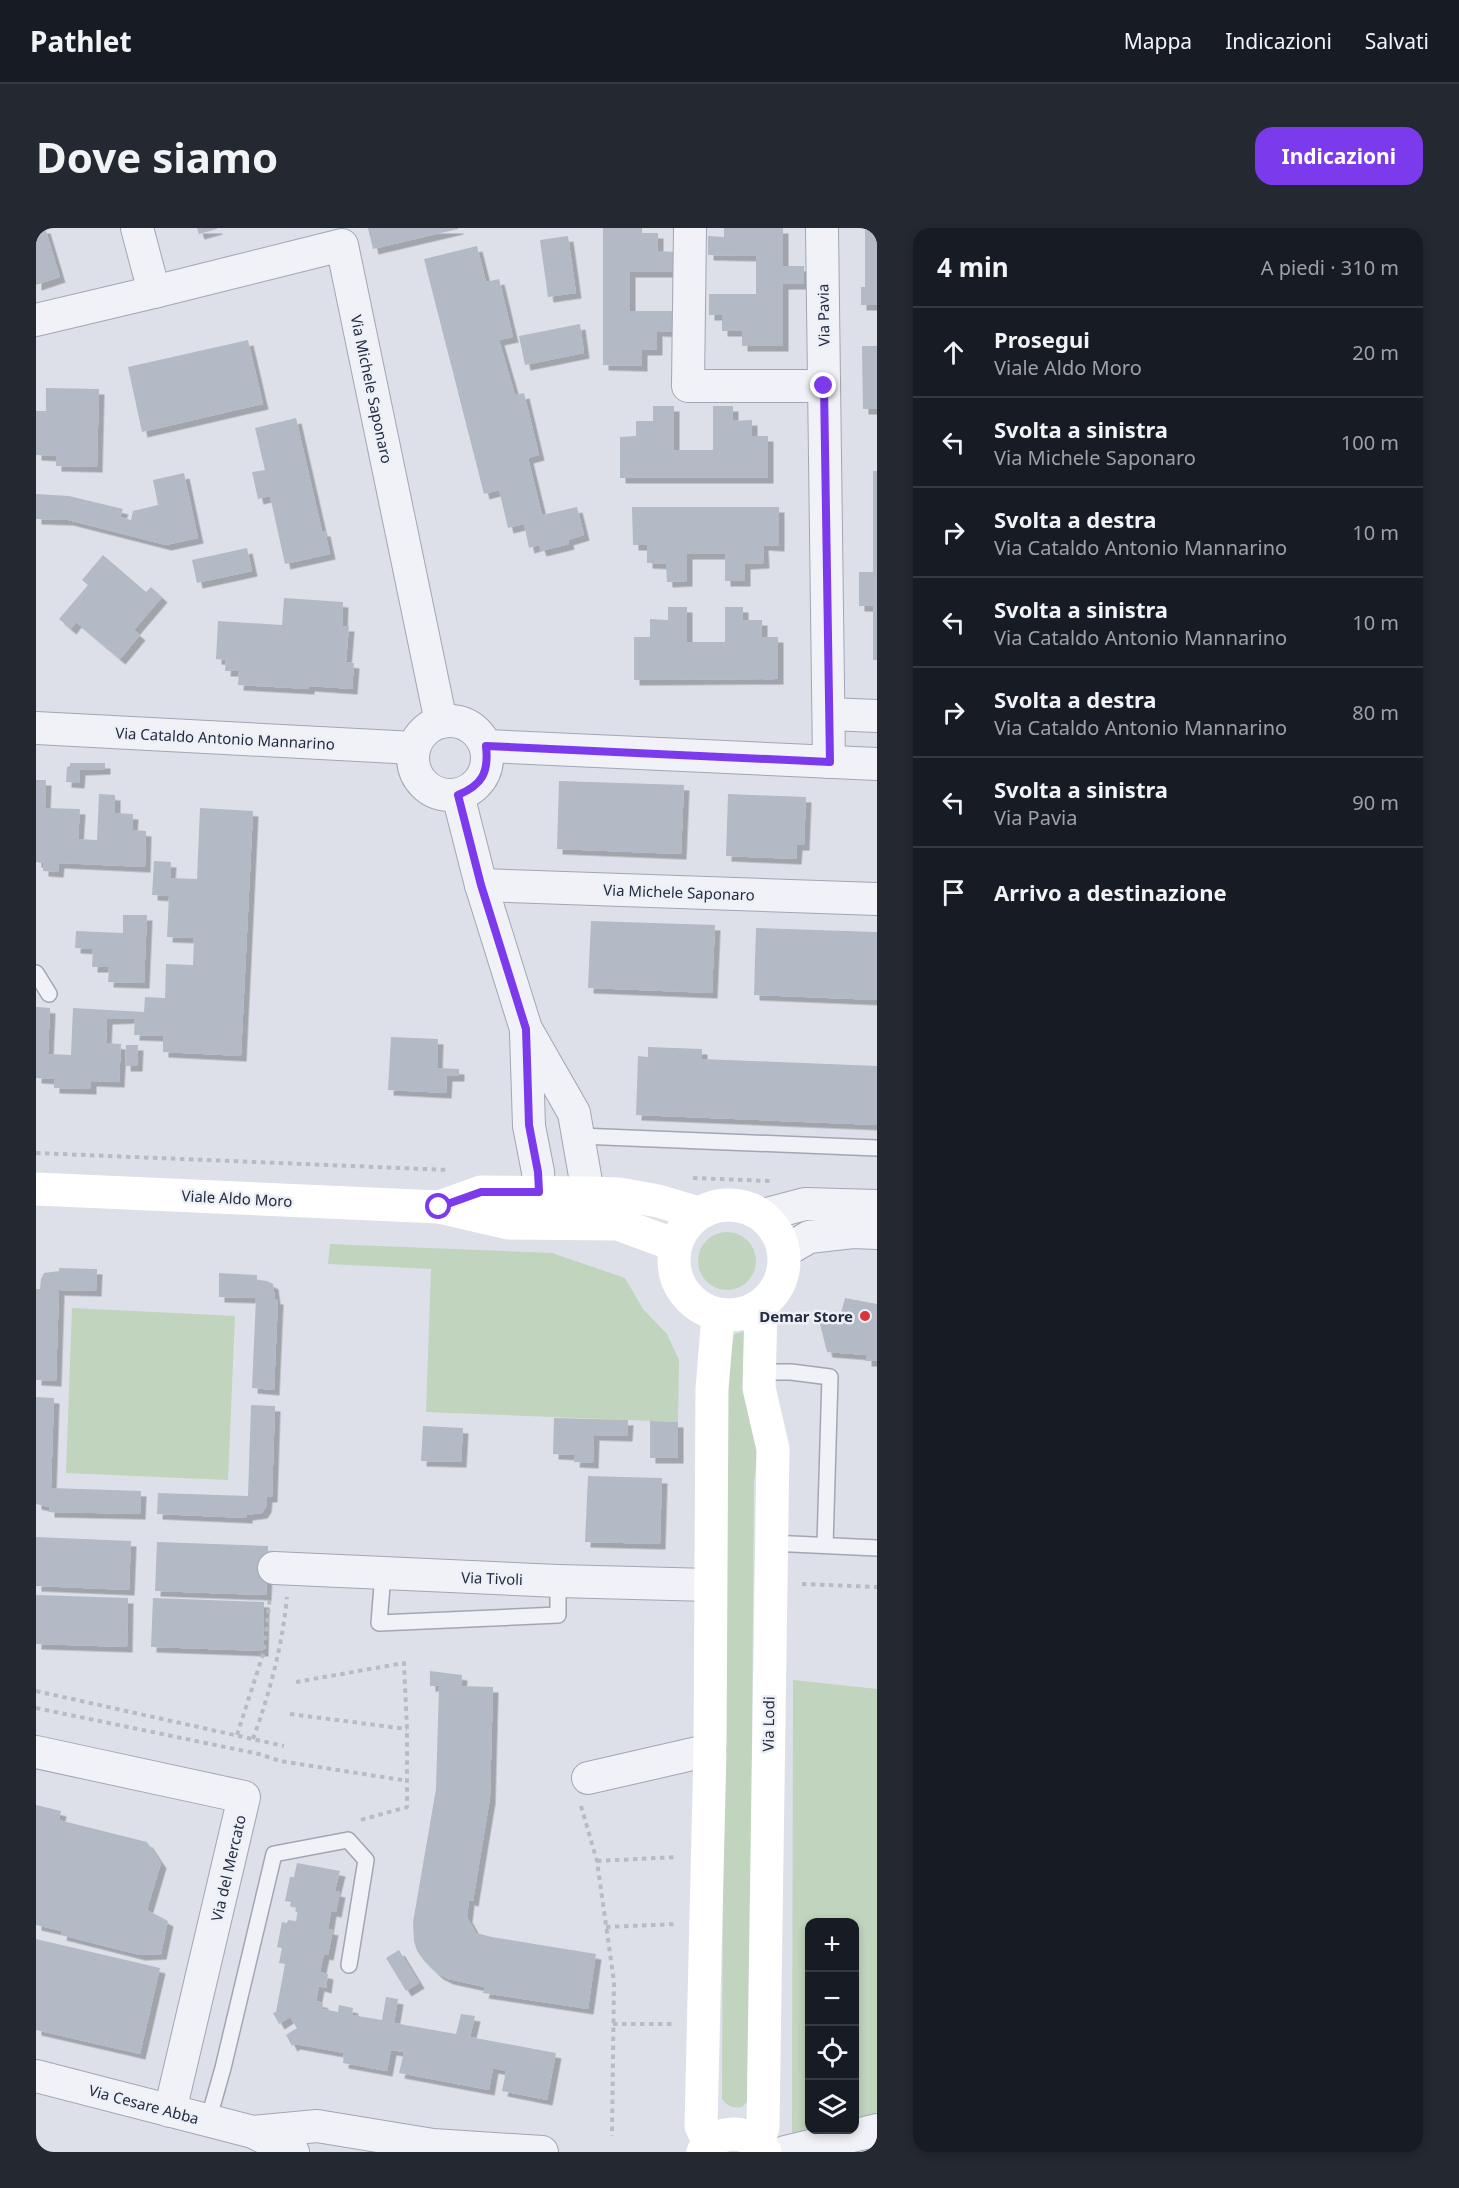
<!DOCTYPE html>
<html lang="it">
<head>
<meta charset="utf-8">
<style>
  :root { --surface:#171b24; --page:#242831; --text:#f1f3f6; --muted:#9ea1a6; --line:#363941; --accent:#7c3aed }
  body { margin:0; font-family:"Noto Sans",sans-serif; background:var(--page); color:var(--text) }
  .controls { position:absolute; right:18px; bottom:18px; display:grid; overflow:hidden; border-radius:12px; box-shadow:0 3px 9px #0003 }
  .controls button { width:54px; height:54px; display:grid; place-items:center; padding:0; border:0; border-bottom:2px solid var(--line); background:var(--surface); color:var(--text); font:30px sans-serif }
  .stop { position:absolute; width:18px; height:18px; margin:-14px; border:4px solid #7c3aed; border-radius:50%; background:#fff }
  .stop.end { background:#7c3aed; border-color:#fff; box-shadow:0 2px 6px #0008 }
  .list { margin:0; padding:0; list-style:none }
  h2 { display:flex; justify-content:space-between; align-items:center; height:78px; margin:0; padding:0 24px; font-size:26px }
  h2 small { font-size:20px; font-weight:400; color:var(--muted) }
  .list li { display:grid; grid-template-columns:39px 1fr auto; gap:18px; align-items:center; box-sizing:border-box; height:90px; padding:0 24px; border-top:2px solid var(--line) }
  .list b { display:block; font-size:22px; white-space:nowrap }
  .list p { margin:0; font-size:20px; white-space:nowrap; color:var(--muted) }
  .list em { font-size:20px; font-style:normal; color:var(--muted) }
  .icon { flex:none; width:33px; height:33px; fill:none; stroke:currentColor; stroke-width:2; stroke-linecap:round; stroke-linejoin:round }
  .map { position:relative; flex:none; width:841px; height:1924px; overflow:hidden; border-radius:18px }
  header { display:flex; align-items:center; gap:36px; box-sizing:border-box; height:84px; padding:0 30px; background:var(--surface); border-bottom:2px solid var(--line) }
  header strong { font-size:28px }
  nav { display:flex; gap:33px; margin-inline-start:auto; font-size:21px }
  .intro { display:flex; align-items:center; justify-content:space-between; box-sizing:border-box; height:144px; padding:0 36px }
  h1 { margin:0; font-size:42px }
  .button { padding:15px 27px; border-radius:18px; background:var(--accent); color:#fff; font-size:21px; font-weight:700 }
  main { display:flex; gap:36px; padding:0 36px }
  aside { flex:1; background:var(--surface); border-radius:18px; box-shadow:0 3px 9px #0003 }
  .map>svg:first-child { display:block }
  .green { fill:#c0d4be }
  .building { fill:#b4b9c6; filter:url(#shadow) }
  .lines { fill:none; stroke-linecap:round; stroke-linejoin:round }
  .lane-casing { stroke:#a2a6b3; stroke-width:18 }
  .street-casing { stroke:#a2a6b3; stroke-width:34 }
  .path { stroke:#b8bbc4; stroke-width:4; stroke-dasharray:4.5 4.5; stroke-linecap:butt }
  .lane { stroke:#f1f2f7; stroke-width:15 }
  .street { stroke:#f1f2f7; stroke-width:32 }
  .secondary { stroke:#fff; stroke-width:33 }
  .route { stroke:#7c3aed; stroke-width:8 }
  .poi-dot { fill:#dd3437; stroke:#edf0f6; stroke-width:2 }
  .labels { text-anchor:middle; dominant-baseline:central; stroke-width:5; stroke-linejoin:round; paint-order:stroke }
  .street-label { font-size:15px; fill:#252c41; stroke:#edf0f6 }
  .poi-label { font-size:15px; font-weight:bold; fill:#252c41; stroke:#edf0f6; text-anchor:end }
</style>
</head>
<body>
<header>
<strong>Pathlet</strong>
<nav><a>Mappa</a><a>Indicazioni</a><a>Salvati</a></nav>
</header>
<div class="intro"><h1>Dove siamo</h1><a class="button">Indicazioni</a></div>
<main>
<div class="map">
<svg width="841" height="1924" viewBox="0 0 841 1924">
  <defs>
    <filter id="shadow"><feDropShadow dx="5.5" dy="5.5" stdDeviation="0" flood-color="#0004"/></filter>
  </defs>
  <rect width="100%" height="100%" fill="#dde0e9"/>
  <!-- green -->
  <g class="green">
    <circle cx="691" cy="1033" r="29"/>
    <path d="M294,1016l222,9 73,25 18,31 24,25 12,26 -1,62 -252,-10 5,-143 -103,-5z"/>
    <path d="M36,1080l163,8 -7,164 -162,-7z"/>
    <path d="M711,1103l10,125 -3,27 -5,612 -2,7 -5,5c-9,1 -14,0 -20,-8l3,-703 9,-62z"/>
    <path d="M757,1452l84,9v425l-22,5 -1,-197h-44l-1,207 -17,4z"/>
  </g>
  <!-- building -->
  <g class="building">
    <path d="M0,0h9l15,49 -24,8z"/>
    <path d="M161,0h20v1l-18,5z"/>
    <path d="M332,0h90v1l-85,20z"/>
    <path d="M567,0h39v5h16v18l17,1v20h-45v39h44v21l-17,-1v19h-15v16l-39,-1z"/>
    <path d="M688,0h59v38h21v18h-21v62h-41v-15h-20v-16h-13v-21h47v-38l-48,-1v-19l16,1z"/>
    <path d="M829,0h12v77h-16v-18h4z"/>
    <path d="M532,8l8,57 -28,4 -8,-57z"/>
    <path d="M441,18l9,36 13,-3 14,58 -14,3 16,55 9,-2 15,62 -11,3 14,57 35,-8 7,28 -16,5 1,4 -28,7 -2,-6 -10,3 -5,-24 -16,4 -9,-38 -15,4 -60,-235z"/>
    <path d="M544,96l4,29 -59,12 -6,-29z"/>
    <path d="M212,112l15,64 -121,28 -14,-65z"/>
    <path d="M826,118h15v63h-14z"/>
    <path d="M10,160l53,1 -2,78 -41,-1v-10l-20,-1v-44h10z"/>
    <path d="M617,178h21v44h39v-44h20v15l19,-1v16h16v42h-148v-41l16,-1v-15h17z"/>
    <path d="M260,190l26,113h3l5,23 -45,10 -15,-68 -12,3 -6,-27 13,-2 -10,-42z"/>
    <path d="M837,243h4v189h-4v-54h-14v-34h14z"/>
    <path d="M148,245l14,65 -32,7 -98,-25 -32,-1v-25l33,2 54,13 -3,8 11,3 2,-9 25,-6 -5,-25z"/>
    <path d="M596,279h147v39l-16,-1 1,18 -19,1v17h-20v-27h-38v27l-20,1 -1,-18 -19,-1v-18h-14z"/>
    <path d="M211,320l5,23 -55,12 -5,-23z"/>
    <path d="M67,327l43,37 5,-5 11,10 -28,33 6,5 -20,24 -44,-37 -5,7 -12,-10 29,-34 -6,-5z"/>
    <path d="M248,370l59,4 -1,24h7l-3,36 8,1 -2,26 -43,-3v3l-71,-4 1,-14h-14l1,-11 -10,-1 2,-38 64,4z"/>
    <path d="M632,379h19v35h38v-35h18v13h19v17h16v42l-144,1v-43h16v-18l18,1z"/>
    <path d="M34,535h35v6l-25,1 -1,13 -13,-1 1,-15 3,-1z"/>
    <path d="M0,552h10l-1,28 35,1 -2,30 19,1 2,-46 16,1v18l18,1 -1,16 14,1 -1,36 -86,-4 -1,9 -15,-1v-8l-7,-1z"/>
    <path d="M523,553l125,4 -3,69 -124,-5z"/>
    <path d="M692,566l78,3 -2,48h-7l-1,14 -70,-3z"/>
    <path d="M164,580l53,3 -12,245 -78,-4v-16l-29,-1 1,-17 -28,1 -1,24 15,1 -2,38 -28,-1v8l-37,-1v-9l-18,-1v-71l14,1 -2,46 23,1 2,-47 71,4 1,-15 20,1 1,-34 27,1 1,-27 -27,-1 2,-41 -17,-1 2,-34 17,1 -1,16 27,1z"/>
    <path d="M87,687h24l-3,68 -36,-1 1,-15h-17l1,-18 -18,-1 1,-17 47,2z"/>
    <path d="M555,693l124,4 -3,68 -124,-5z"/>
    <path d="M720,700l121,4v68l-123,-5z"/>
    <path d="M355,809l47,2 -1,29 22,1v7h-12l-1,17 -58,-3z"/>
    <path d="M90,817h12l-1,21h-12z"/>
    <path d="M612,819l54,2v10l175,7v59l-241,-10 2,-59 10,1z"/>
    <path d="M23,1040l38,1 -1,22 -37,-1 -3,91 -20,-1v-91h4l1,-10 3,-6 15,-2z"/>
    <path d="M183,1045l38,2v5l10,1 6,3 2,15h3l-4,91 -22,-2 4,-90 -37,-1z"/>
    <path d="M809,1070l32,6v57h-11v-6l-39,-3 -9,-36 22,1z"/>
    <path d="M0,1169l18,1 -3,90 90,3 -1,23 -91,-2v-5l-13,-3z"/>
    <path d="M215,1177l24,1 -3,91h-5l-1,10 -4,6 -15,2v3l-90,-4 1,-21 90,3z"/>
    <path d="M518,1190l74,2 -1,16 -33,-1 -1,28 -19,-1 1,-7 -22,-1z"/>
    <path d="M614,1193l28,1v36h-28z"/>
    <path d="M387,1198l40,2 -2,34 -40,-1z"/>
    <path d="M552,1248l74,2 -2,66 -75,-2z"/>
    <path d="M0,1309l95,4 -2,49 -93,-4z"/>
    <path d="M121,1314l111,4 -2,49 -111,-4z"/>
    <path d="M0,1367l92,3 -1,49 -91,-3z"/>
    <path d="M117,1370l111,4 -1,49 -112,-4z"/>
    <path d="M394,1443l32,4 -1,11 32,1 -3,111 -17,103 -4,-1 -2,17 9,16 16,4 104,17 -8,55 -105,-16 2,-6 -37,-8 -10,-5 -13,-12 -8,-11 -3,-10 -1,-19 23,-133 3,-103h-9z"/>
    <path d="M0,1577l25,6 -2,9 88,22 14,21 -14,47 21,11 -7,33 -21,1 -79,-20 1,-4 -26,-6z"/>
    <path d="M261,1635l43,8 -5,20 5,1 -4,20 -5,-1 -3,18 5,1 -5,25 -4,-1 -4,18 8,2 -2,14 -7,-2 -3,15 7,2 -1,6 16,3 1,-7 14,3 -1,7 30,5 4,-23 12,2 -4,24 62,11 5,-20 14,2 -5,21 86,16 -9,47 -45,-9 4,-20 -13,-3 -4,22 -90,-17 5,-21 -13,-2 -4,21 -44,-8 1,-10 -49,-9 -3,2 -6,-11 11,-7 -7,-11 -11,7 -6,-11 3,-1 9,-48 -6,-1 3,-15 -5,-1 5,-25 5,1 1,-3 8,1 2,-13 -8,-2 1,-4 -6,-1 5,-24h4z"/>
    <path d="M0,1711l124,29 -20,86 -104,-24z"/>
    <path d="M363,1722l20,33 -13,8 -20,-33z"/>
  </g>
  <g class="lines">
    <!-- lane casing -->
    <g class="lane-casing">
      <g id="lane">
        <path d="M0,745l13,21"/>
        <path d="M544,908l297,12"/>
        <path d="M724,1144h31l39,5 -5,168"/>
        <path d="M735,1315l106,5"/>
        <path d="M347,1346l-4,49 179,-8v-34"/>
        <path d="M172,1893l15,-53 51,-214 74,-14 18,20 -17,105"/>
      </g>
    </g>
    <!-- street casing -->
    <g class="street-casing">
      <g id="street">
        <path d="M101,0l17,64 188,-47 99,477"/>
        <path d="M654,0l-2,158h136"/>
        <path d="M786,0l7,534"/>
        <path d="M0,92l118,-28"/>
        <path d="M793,486l48,2"/>
        <circle cx="414" cy="530" r="37"/>
        <path d="M0,500l378,20"/>
        <path d="M450,518l391,18"/>
        <path d="M422,567l23,90 45,144 48,84 14,80"/>
        <path d="M445,657l396,14"/>
        <path d="M490,805l3,93 9,46 1,20"/>
        <path d="M727,987l42,-11 72,2"/>
        <path d="M749,1023l24,-14 44,-5 24,1"/>
        <path d="M238,1340l284,13 152,4"/>
        <path d="M0,1524l208,45 -74,314"/>
        <path d="M552,1550l122,-28"/>
        <path d="M0,1848l217,56 40,20"/>
        <path d="M217,1904l64,-6 116,19 109,7"/>
        <path d="M749,1924l92,-22"/>
      </g>
    </g>
    <!-- path -->
    <g class="path">
      <path d="M0,925l413,17"/>
      <path d="M657,950l77,3"/>
      <path d="M766,1356l75,3"/>
      <path d="M260,1454l108,-19 3,66v78l-50,14"/>
      <path d="M0,1463l248,55"/>
      <path d="M0,1480l223,46 21,7 128,20"/>
      <path d="M254,1486l117,15"/>
      <path d="M201,1507l27,-84 6,-55"/>
      <path d="M217,1511c17,-47 29,-92 34,-142"/>
      <path d="M545,1578l16,55 17,121 -2,154"/>
      <path d="M561,1633l80,-4"/>
      <path d="M570,1699l71,-3"/>
      <path d="M577,1796h62"/>
    </g>
    <!-- lane -->
    <use href="#lane" class="lane"/>
    <!-- street -->
    <use href="#street" class="street"/>
    <!-- secondary -->
    <g class="secondary">
      <path d="M0,961l403,18 69,16 110,1 57,21"/>
      <circle cx="693" cy="1032" r="55"/>
      <path d="M403,979l42,-15 107,1 31,1 39,7 41,12"/>
      <path d="M673,1915l-8,-17 9,-376 2,-361 6,-73"/>
      <path d="M723,1915l4,-16 10,-678 -14,-61 2,-81"/>
      <path d="M667,1924c15,-25 47,-23 62,0"/>
    </g>
  </g>
  <g class="lines">
    <!-- route -->
    <path class="route" d="M403,979l42,-15h58l-1,-20 -9,-47 -3,-96 -45,-144 -23,-90c24,-10 31,-22 28,-49l344,16 -6,-376"/>
  </g>
  <!-- markers -->
  <circle class="poi-dot" cx="829" cy="1088" r="6"/>
  <g class="labels">
    <!-- street labels -->
    <g class="street-label">
      <text transform="translate(787 87) rotate(-91)">Via Pavia</text>
      <text transform="translate(336 161) rotate(78)">Via Michele Saponaro</text>
      <text transform="translate(189 510) rotate(3)">Via Cataldo Antonio Mannarino</text>
      <text transform="translate(643 664) rotate(2)">Via Michele Saponaro</text>
      <text transform="translate(201 970) rotate(3)">Viale Aldo Moro</text>
      <text transform="translate(456 1350) rotate(2)">Via Tivoli</text>
      <text transform="translate(732 1496) rotate(-89)">Via Lodi</text>
      <text transform="translate(192 1640) rotate(-77)">Via del Mercato</text>
      <text transform="translate(108 1876) rotate(15)">Via Cesare Abba</text>
    </g>
    <!-- poi labels -->
    <g class="poi-label">
      <text x="817" y="1088">Demar Store</text>
    </g>
  </g>
</svg>
<div class="controls">
<button>+</button>
<button>−</button>
<button><svg class="icon" aria-label="locate" viewBox="0 0 24 24"><circle cx="12" cy="12" r="6"/><path d="M12 2v4M12 18v4M2 12h4M18 12h4"/></svg></button>
<button><svg class="icon" aria-label="layers" viewBox="0 0 24 24"><path d="M12 4l9 5-9 5-9-5zM3 14l9 5 9-5"/></svg></button>
</div>
<div class="stop" style="left:403px;top:979px"></div>
<div class="stop end" style="left:788px;top:158px"></div>
</div>
<aside>
<h2>4 min<small>A piedi · 310 m</small></h2>
<ul class="list">
<li><svg class="icon" aria-label="ahead" viewBox="0 0 24 24"><path d="M12 20V5M6 11l6-6 6 6"/></svg><div><b>Prosegui</b><p>Viale Aldo Moro</p></div><em>20 m</em></li>
<li><svg class="icon" aria-label="left" viewBox="0 0 24 24"><path d="M17 20v-9H6M10 6l-5 5 5 5"/></svg><div><b>Svolta a sinistra</b><p>Via Michele Saponaro</p></div><em>100 m</em></li>
<li><svg class="icon" aria-label="right" viewBox="0 0 24 24"><path d="M7 20v-9h11M14 6l5 5-5 5"/></svg><div><b>Svolta a destra</b><p>Via Cataldo Antonio Mannarino</p></div><em>10 m</em></li>
<li><svg class="icon" aria-label="left" viewBox="0 0 24 24"><path d="M17 20v-9H6M10 6l-5 5 5 5"/></svg><div><b>Svolta a sinistra</b><p>Via Cataldo Antonio Mannarino</p></div><em>10 m</em></li>
<li><svg class="icon" aria-label="right" viewBox="0 0 24 24"><path d="M7 20v-9h11M14 6l5 5-5 5"/></svg><div><b>Svolta a destra</b><p>Via Cataldo Antonio Mannarino</p></div><em>80 m</em></li>
<li><svg class="icon" aria-label="left" viewBox="0 0 24 24"><path d="M17 20v-9H6M10 6l-5 5 5 5"/></svg><div><b>Svolta a sinistra</b><p>Via Pavia</p></div><em>90 m</em></li>
<li><svg class="icon" aria-label="arrive" viewBox="0 0 24 24"><path d="M6 21V4h12l-3 4 3 4H6"/></svg><div><b>Arrivo a destinazione</b></div></li>
</ul>
</aside>
</main>
</body>
</html>
